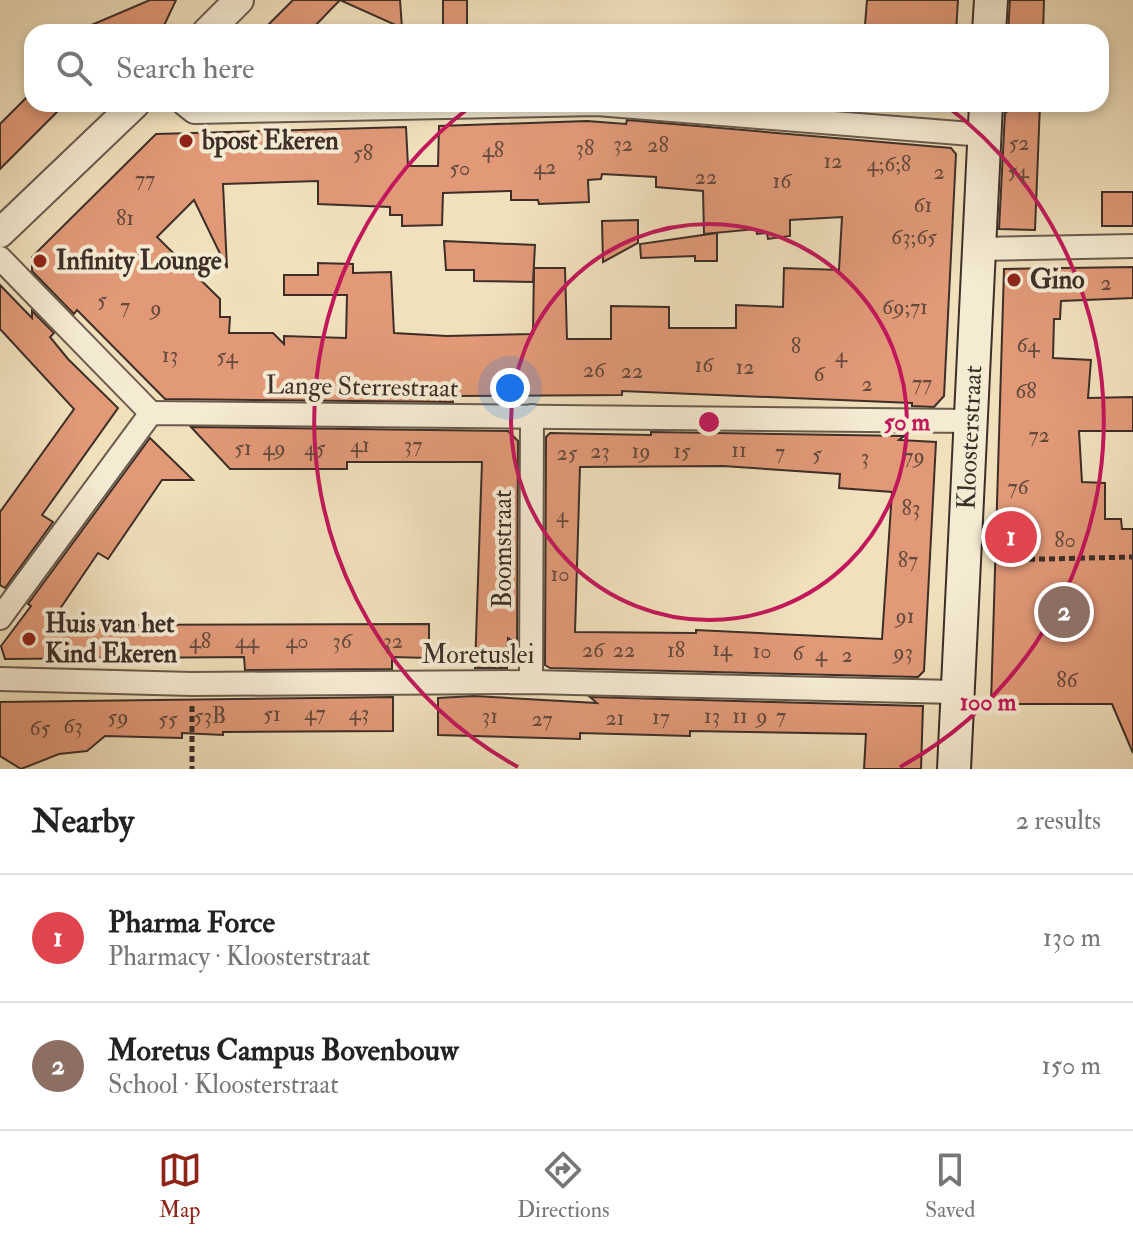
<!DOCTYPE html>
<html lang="en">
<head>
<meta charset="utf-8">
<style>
  :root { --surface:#fff; --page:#f6f6f6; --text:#222; --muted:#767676; --line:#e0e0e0; --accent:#8f2418 }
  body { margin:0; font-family:"IM FELL Double Pica",serif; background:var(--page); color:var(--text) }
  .you { position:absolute; left:510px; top:388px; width:28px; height:28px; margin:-20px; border:6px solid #fff; border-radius:50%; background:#1a73e8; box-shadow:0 0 0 12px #1a73e833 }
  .badge { display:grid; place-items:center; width:52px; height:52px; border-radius:50%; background:var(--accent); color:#fff; font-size:26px; font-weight:700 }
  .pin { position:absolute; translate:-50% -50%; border:4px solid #fff; box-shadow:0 2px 8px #0006 }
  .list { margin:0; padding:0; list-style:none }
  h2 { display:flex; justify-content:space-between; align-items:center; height:104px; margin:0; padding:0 32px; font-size:34px }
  h2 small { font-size:26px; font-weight:400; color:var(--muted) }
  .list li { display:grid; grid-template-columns:52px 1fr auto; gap:24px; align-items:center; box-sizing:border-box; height:128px; padding:0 32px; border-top:2px solid var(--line) }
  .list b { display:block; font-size:30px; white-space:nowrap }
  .list p { margin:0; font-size:26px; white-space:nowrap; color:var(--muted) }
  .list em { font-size:26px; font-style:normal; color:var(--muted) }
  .icon { flex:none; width:44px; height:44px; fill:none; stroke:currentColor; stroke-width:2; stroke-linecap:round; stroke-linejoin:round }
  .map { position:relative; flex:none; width:1133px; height:769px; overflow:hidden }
  .search { position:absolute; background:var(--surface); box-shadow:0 4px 12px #0003; left:24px; right:24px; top:24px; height:88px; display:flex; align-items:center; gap:20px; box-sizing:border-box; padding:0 28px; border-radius:24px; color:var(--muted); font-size:30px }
  .sheet { height:360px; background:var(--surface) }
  nav { display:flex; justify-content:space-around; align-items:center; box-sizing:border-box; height:112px; border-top:2px solid var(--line); background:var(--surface); font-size:22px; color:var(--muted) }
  nav a { display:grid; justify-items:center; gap:4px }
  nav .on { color:var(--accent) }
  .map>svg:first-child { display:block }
  .building { fill:#e19978; stroke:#3d2f28; stroke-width:2; fill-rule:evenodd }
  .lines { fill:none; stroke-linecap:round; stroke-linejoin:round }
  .minor-casing { stroke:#6a5b4d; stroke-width:26 }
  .tertiary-casing { stroke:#6a5b4d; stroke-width:32 }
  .secondary-casing { stroke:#3d2f28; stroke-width:36 }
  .path { stroke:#3d2f28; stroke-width:5; stroke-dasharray:6 4; stroke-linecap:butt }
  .minor { stroke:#f5ebd3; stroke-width:22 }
  .tertiary { stroke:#f5ebd3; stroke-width:28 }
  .secondary { stroke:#f5ebd3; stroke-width:32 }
  .ring { fill:none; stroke:#c2185b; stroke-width:4 }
  .poi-dot { fill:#8f2418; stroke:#f5ebd3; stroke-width:3 }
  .labels { text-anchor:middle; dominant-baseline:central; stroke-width:8; stroke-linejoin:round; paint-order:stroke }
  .number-label { font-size:22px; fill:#664a3c }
  .poi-label { font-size:26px; font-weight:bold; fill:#3d2f28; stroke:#f5ebd3; text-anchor:start }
  .street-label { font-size:26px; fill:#3d2f28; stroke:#f5ebd3 }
  .centre { fill:#c2185b; stroke:#f5ebd3; stroke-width:4 }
  .ring-label { font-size:24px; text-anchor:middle; font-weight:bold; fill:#c2185b; stroke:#f5ebd3; stroke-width:8; stroke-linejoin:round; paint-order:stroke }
</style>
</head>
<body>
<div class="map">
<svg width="1133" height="769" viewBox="0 0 1133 769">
  <rect width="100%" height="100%" fill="#f0e0bc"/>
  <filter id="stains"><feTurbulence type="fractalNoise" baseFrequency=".0025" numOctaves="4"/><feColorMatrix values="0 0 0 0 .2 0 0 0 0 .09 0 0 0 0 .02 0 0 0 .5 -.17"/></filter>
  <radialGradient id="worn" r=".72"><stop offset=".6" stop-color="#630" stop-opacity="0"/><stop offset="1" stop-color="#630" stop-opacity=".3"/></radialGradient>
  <!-- building -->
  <g class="building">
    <path d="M150,0h26l-15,32h-86z"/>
    <path d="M293,0h107l2,28 -62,-28 -31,32h-48z"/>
    <rect x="443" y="0" width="24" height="32"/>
    <path d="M867,0h91l-2,32h-82l1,-5 -10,-2z"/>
    <path d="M1010,0h34l-1,32h-35z"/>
    <path d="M32,92v12h33l-65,65v-45z"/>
    <path d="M1020,104h20l-5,126 -36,-1 6,-116z"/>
    <path d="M627,120l324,28 5,6 -12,242 -10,11 -22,-1v-3l-290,-12v4l-169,1v6l-288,-3 -88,-89 -3,4 -42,-43v-14l124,-123 250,-7 2,39h30l1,-40 148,-5 39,3zM602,174l54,3v10l47,4 1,43 52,-5 1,5 10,-1 1,6 22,-3v-16l52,-3 -3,53 -55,-2 -1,39 -47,-2v23h-67v-21l-58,-1v33h-44l-2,-71h-31l-1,66 -86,2 -53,-3 -3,-61 -38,1v-9l-35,-1v12h-34v20h63l-1,43 -62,-2v8l-11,-11h-44l1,-16h-10v-18l-63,-62 37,-37 33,68 -4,-84 95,-3v23l72,3v8h12v11l40,-1 1,-32 68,-2v9h27l1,4 50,-2 -1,-22 13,-1z"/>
    <rect x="1102" y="192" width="31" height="34"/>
    <path d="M638,220v23l-35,19 -1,-41z"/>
    <path d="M717,233v28h-22v-5l-54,2 -1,-14z"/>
    <path d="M444,241l91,4 -2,37 -59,-1v-11h-28z"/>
    <path d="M1133,267v31l-72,3 -1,18h-6l-1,39 38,2 -3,38 45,-1v34h-54l3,51 23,1v36h16l1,10h11v224l-21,-49h-121l13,-435z"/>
    <path d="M0,285l32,33v-7l22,22 -4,4 18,22 50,49 -76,107 11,7 -48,66 -5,-3v-73l74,-103 -74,-80z"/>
    <path d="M191,427l317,4 10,10 -1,203 -9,-6 -1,30h-32l7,-206h-135v7h-117z"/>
    <path d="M651,432l253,4 -5,4 37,2 -12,229 -6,6 -368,-9 -5,-3 1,-228 4,-4 101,2zM723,466l117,8 -1,14 53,4 -10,147 -186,-9v3l-121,-1 5,-165z"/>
    <path d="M150,438l43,42h-31l-54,79 -10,-6 -49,72 380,-1v34l-37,-1v12l-147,1 -1,-13 -239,2 -4,-13 30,-40 -3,-2z"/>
    <path d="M474,696l123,7 -7,-6 333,9 -2,63h-57l2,-35 -176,-3v5l-110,-3v6l-142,-4v-37z"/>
    <path d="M393,697v34l-170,1v3l-41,-2v5l-77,-2 -18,15 -28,3 -38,15 -21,-13v-54z"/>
  </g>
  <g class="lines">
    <!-- minor casing -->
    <g class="minor-casing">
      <g id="minor">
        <path d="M184,104l10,8 403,-8 387,31"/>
        <path d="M977,249l156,-3"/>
        <path d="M0,258l151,155"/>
        <path d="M0,618l151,-205 820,8"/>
        <path d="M0,679l192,5 339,-2 424,10"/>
        <path d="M531,682l1,-266"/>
      </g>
    </g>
    <!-- tertiary casing -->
    <g class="tertiary-casing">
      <g id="tertiary">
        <path d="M207,32l32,-32"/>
        <path d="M0,233l135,-129"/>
      </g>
    </g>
    <!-- secondary casing -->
    <g class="secondary-casing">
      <g id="secondary">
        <path d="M989,32l2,-32"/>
        <path id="s1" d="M954,769l32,-665"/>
      </g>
    </g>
    <!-- path -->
    <g class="path">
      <path d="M999,560l134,-3"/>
      <path d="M192,706v63"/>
    </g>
    <!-- minor -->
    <use href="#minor" class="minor"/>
    <!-- tertiary -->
    <use href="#tertiary" class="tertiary"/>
    <!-- secondary -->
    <use href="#secondary" class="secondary"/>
  </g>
  <!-- distance rings -->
  <g class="ring">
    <circle cx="709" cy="422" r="198"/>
    <path d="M518 767A395 395 0 0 1 474 104M647 32A395 395 0 0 1 771 32M944 104A395 395 0 0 1 900 767"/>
  </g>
  <!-- markers -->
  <g class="poi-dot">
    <circle cx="186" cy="141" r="8"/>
    <circle cx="40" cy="261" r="8"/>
    <circle cx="1014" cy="280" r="8"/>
    <circle cx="29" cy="639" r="8"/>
  </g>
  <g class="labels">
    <!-- number labels -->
    <g class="number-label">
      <text x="1019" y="143">52</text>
      <text x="623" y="144">32</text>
      <text x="658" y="145">28</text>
      <text x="585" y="148">38</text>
      <text x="493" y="150">48</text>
      <text x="363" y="153">58</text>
      <text x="833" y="161">12</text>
      <text x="889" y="164">4;6;8</text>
      <text x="545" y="167">42</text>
      <text x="460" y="168">50</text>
      <text x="1018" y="171">54</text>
      <text x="939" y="172">2</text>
      <text x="706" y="177">22</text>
      <text x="145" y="179">77</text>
      <text x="782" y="181">16</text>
      <text x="923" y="205">61</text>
      <text x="125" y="218">81</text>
      <text x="914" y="237">63;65</text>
      <text x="1106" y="283">2</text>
      <text x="102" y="300">5</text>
      <text x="125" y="306">7</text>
      <text x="905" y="307">69;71</text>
      <text x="156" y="308">9</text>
      <text x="1028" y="345">64</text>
      <text x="796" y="346">8</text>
      <text x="170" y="355">13</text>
      <text x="841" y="355">4</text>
      <text x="227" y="356">54</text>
      <text x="704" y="365">16</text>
      <text x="745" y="367">12</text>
      <text x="594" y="370">26</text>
      <text x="632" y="371">22</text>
      <text x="819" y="374">6</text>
      <text x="922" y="383">77</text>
      <text x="867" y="384">2</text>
      <text x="1026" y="391">68</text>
      <text x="1039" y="435">72</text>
      <text x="360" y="445">41</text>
      <text x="413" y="445">37</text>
      <text x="243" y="448">51</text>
      <text x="274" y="448">49</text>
      <text x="315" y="448">45</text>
      <text x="739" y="450">11</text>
      <text x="600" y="451">23</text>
      <text x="641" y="451">19</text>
      <text x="682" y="451">15</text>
      <text x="780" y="452">7</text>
      <text x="567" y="453">25</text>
      <text x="817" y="454">5</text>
      <text x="914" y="456">79</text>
      <text x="865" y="457">3</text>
      <text x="1018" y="487">76</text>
      <text x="911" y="508">83</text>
      <text x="562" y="515">4</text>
      <text x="1065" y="540">80</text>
      <text x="908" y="560">87</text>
      <text x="560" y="574">10</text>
      <text x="905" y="616">91</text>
      <text x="200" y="641">48</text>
      <text x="247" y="641">44</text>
      <text x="297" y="641">40</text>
      <text x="342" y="641">36</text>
      <text x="393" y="641">32</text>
      <text x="722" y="649">14</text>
      <text x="593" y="650">26</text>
      <text x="624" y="650">22</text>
      <text x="676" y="650">18</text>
      <text x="762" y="651">10</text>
      <text x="903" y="652">93</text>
      <text x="798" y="653">6</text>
      <text x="821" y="654">4</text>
      <text x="847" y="655">2</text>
      <text x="1067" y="680">86</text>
      <text x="315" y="713">47</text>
      <text x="359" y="713">43</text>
      <text x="272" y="714">51</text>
      <text x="210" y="716">53B</text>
      <text x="490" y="716">31</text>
      <text x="712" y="716">13</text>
      <text x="740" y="716">11</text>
      <text x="762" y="716">9</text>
      <text x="781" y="716">7</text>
      <text x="118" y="717">59</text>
      <text x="661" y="717">17</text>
      <text x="615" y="718">21</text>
      <text x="168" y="719">55</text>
      <text x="542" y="719">27</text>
      <text x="73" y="726">63</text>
      <text x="40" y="728">65</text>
    </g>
    <!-- poi labels -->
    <g class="poi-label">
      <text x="202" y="141">bpost Ekeren</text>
      <text x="56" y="261">Infinity Lounge</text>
      <text x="1030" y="280">Gino</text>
      <text x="45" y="624">Huis van het<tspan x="45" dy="30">Kind Ekeren</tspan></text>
    </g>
    <!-- street labels -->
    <g class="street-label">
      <text transform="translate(362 387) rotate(1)">Lange Sterrestraat</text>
      <text stroke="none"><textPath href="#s1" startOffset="332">Kloosterstraat</textPath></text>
      <text transform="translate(503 549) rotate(-90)">Boomstraat</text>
      <text x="478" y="655">Moretuslei</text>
    </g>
  </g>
  <circle cx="709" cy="422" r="12" class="centre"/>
  <g class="ring-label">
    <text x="907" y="430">50 m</text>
    <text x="988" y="710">100 m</text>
  </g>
  <rect width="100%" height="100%" filter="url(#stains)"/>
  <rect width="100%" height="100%" fill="url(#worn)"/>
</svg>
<div class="you"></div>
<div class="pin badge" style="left:1011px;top:537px;background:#e0444e">1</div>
<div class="pin badge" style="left:1064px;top:612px;background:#8d6e63">2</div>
<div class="search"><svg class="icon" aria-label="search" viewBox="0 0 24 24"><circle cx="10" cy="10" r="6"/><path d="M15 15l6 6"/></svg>Search here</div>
</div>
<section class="sheet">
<h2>Nearby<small>2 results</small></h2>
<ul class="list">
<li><span class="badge" style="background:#e0444e">1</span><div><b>Pharma Force</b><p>Pharmacy · Kloosterstraat</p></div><em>130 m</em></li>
<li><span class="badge" style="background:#8d6e63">2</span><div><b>Moretus Campus Bovenbouw</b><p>School · Kloosterstraat</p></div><em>150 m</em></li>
</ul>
</section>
<nav>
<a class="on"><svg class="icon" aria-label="map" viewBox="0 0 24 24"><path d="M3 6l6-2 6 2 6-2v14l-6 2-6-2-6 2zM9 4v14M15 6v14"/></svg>Map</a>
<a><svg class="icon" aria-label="directions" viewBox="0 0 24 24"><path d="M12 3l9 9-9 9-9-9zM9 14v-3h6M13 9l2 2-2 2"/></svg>Directions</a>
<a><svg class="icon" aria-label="saved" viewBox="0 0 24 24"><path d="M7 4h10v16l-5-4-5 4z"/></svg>Saved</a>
</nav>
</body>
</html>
